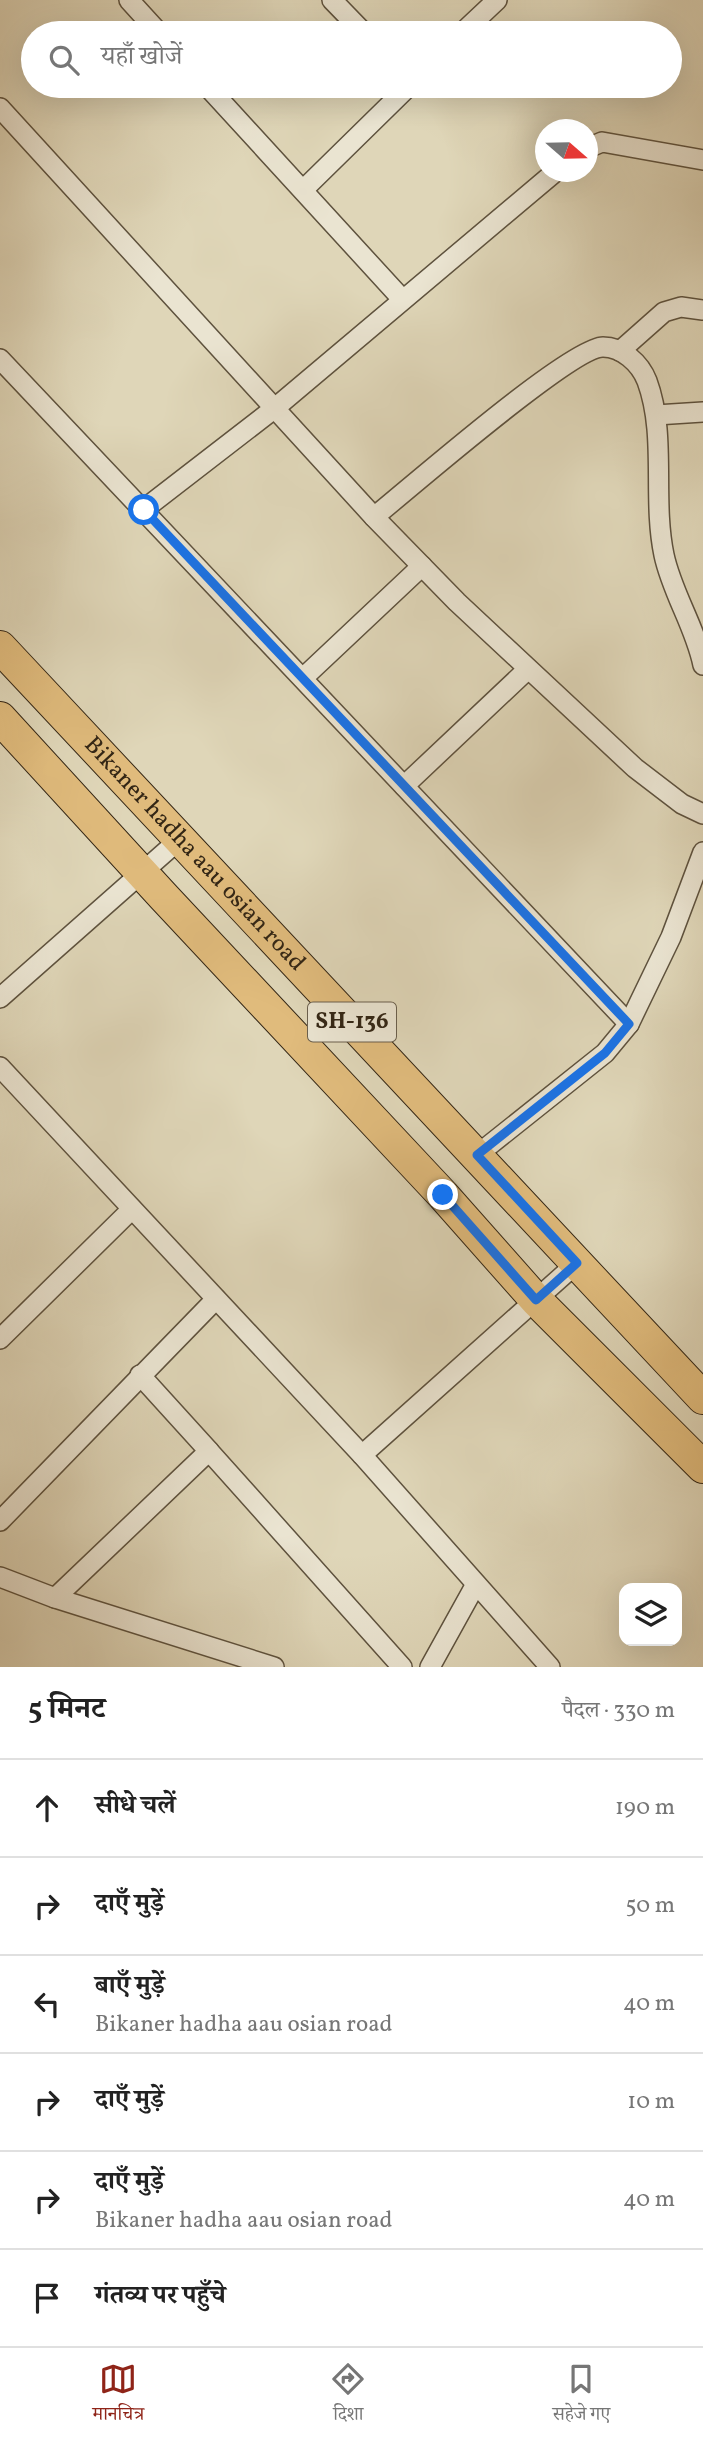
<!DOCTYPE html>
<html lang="hi">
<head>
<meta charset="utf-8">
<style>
  :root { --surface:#fff; --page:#f2f2f2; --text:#222; --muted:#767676; --line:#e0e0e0; --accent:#8f2418 }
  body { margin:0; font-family:Vollkorn,"Noto Serif Devanagari",serif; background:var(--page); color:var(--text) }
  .controls { position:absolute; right:21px; bottom:21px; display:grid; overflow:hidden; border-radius:14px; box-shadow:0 7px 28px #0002 }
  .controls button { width:63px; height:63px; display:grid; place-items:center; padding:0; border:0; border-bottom:2px solid var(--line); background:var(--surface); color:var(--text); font:35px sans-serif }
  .compass { position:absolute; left:535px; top:119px; width:63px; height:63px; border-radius:50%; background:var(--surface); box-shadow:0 7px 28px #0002; rotate:110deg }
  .stop { position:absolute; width:21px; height:21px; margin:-16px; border:5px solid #1a73e8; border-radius:50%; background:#fff }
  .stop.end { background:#1a73e8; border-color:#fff; box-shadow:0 2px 7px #0008 }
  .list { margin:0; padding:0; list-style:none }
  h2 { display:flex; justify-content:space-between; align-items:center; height:91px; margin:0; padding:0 28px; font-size:30px }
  h2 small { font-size:23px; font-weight:400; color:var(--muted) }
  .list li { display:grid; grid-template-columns:46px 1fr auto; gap:21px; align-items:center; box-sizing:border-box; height:98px; padding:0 28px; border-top:2px solid var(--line) }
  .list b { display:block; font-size:26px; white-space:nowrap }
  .list p { margin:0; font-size:23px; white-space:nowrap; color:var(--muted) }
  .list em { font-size:23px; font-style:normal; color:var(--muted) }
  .icon { flex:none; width:38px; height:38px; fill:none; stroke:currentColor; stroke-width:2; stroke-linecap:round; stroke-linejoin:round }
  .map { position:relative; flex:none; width:703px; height:1667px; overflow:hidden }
  .search { position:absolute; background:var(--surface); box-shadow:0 7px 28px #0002; left:21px; right:21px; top:21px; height:77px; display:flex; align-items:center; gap:18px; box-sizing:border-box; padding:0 24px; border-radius:38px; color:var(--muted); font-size:26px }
  .sheet { height:679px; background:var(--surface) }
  nav { display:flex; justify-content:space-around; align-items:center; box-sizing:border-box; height:98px; border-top:2px solid var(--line); background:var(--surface); font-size:19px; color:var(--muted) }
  nav a { display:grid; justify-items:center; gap:4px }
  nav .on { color:var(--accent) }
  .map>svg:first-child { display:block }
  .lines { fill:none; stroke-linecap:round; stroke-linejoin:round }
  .street-casing { stroke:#5e523e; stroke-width:22 }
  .primary-casing { stroke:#332615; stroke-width:34 }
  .street { stroke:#eae4d1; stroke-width:19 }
  .primary { stroke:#e0bb7c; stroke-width:32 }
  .route { stroke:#1a73e8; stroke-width:9 }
  .labels { text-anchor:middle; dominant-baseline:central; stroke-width:6; stroke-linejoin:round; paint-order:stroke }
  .shield { fill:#eae4d1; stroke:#6a5f4d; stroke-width:2 }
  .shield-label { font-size:23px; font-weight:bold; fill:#332615 }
  .street-label { font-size:24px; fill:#332615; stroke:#eae4d1 }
</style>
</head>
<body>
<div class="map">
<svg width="703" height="1667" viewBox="0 0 703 1667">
  <rect width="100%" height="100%" fill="#dfd6b8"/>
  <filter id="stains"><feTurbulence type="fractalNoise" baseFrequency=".00286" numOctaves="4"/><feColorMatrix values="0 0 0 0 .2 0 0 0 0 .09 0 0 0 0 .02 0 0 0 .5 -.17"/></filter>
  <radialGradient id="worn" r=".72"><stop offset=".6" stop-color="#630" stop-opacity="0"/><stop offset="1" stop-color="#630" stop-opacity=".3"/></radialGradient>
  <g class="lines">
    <!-- street casing -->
    <g class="street-casing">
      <g id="street">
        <path d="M129,0l30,33"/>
        <path d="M332,0l32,33"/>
        <path d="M462,33l35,-33"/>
        <path d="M207,86l195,213"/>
        <path d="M0,108l374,409 83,85 178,166 47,36 21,10"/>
        <path d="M588,148l14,-6 101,18"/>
        <path d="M303,190l106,-104"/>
        <path d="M620,351l44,-39 17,-5 22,3"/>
        <path d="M0,359l629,665"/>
        <path d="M656,415l47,-3"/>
        <path d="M143,510l132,-102 280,-236"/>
        <path d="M374,517c35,-28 197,-170 229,-170 19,0 37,16 44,34 20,54 5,117 17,174 8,38 31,71 39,110"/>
        <path d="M303,678l119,-112"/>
        <path d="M404,786l124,-117"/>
        <path d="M0,998l180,-159"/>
        <path d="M0,1067l362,388 188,212"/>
        <path d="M477,1155l128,-102 24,-29 42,-87 32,-85"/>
        <path d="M0,1339l132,-130"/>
        <path d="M140,1375l69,76"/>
        <path d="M362,1455l215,-192"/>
        <path d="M0,1521l216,-222"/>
        <path d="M0,1577l55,21 219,69"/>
        <path d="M55,1598l154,-147 193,216"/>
        <path d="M430,1667l46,-83"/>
      </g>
    </g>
    <!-- primary casing -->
    <g class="primary-casing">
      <g id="primary">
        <path id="s1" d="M0,647l703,751"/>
        <path d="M0,718l163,178 280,299 93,105 167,167"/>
      </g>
    </g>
    <!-- street -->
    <use href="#street" class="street"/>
    <!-- primary -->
    <use href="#primary" class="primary"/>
  </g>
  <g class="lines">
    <!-- route -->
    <path class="route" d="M144,510l485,514 -24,29 -128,102 100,108 -41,37 -93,-105"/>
  </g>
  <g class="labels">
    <!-- shield labels -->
    <rect class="shield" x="308" y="1002.5" width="88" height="39" rx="5"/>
    <g class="shield-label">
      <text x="352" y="1022">SH-136</text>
    </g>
    <!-- street labels -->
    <g class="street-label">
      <text stroke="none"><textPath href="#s1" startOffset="284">Bikaner hadha aau osian road</textPath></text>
    </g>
  </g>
  <rect width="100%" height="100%" filter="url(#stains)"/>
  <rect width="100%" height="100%" fill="url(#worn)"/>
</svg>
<div class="controls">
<button><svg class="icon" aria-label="layers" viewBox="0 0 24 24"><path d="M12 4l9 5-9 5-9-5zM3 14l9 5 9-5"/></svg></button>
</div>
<svg class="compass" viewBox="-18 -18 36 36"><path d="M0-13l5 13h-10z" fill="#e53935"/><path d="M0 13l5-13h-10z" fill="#767676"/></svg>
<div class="stop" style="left:144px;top:510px"></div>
<div class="stop end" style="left:443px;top:1195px"></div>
<div class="search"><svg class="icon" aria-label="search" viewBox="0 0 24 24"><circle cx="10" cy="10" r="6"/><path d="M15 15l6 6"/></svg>यहाँ खोजें</div>
</div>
<section class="sheet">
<h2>5 मिनट<small>पैदल · 330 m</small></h2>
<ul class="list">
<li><svg class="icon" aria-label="ahead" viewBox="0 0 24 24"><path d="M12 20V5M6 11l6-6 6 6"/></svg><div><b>सीधे चलें</b></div><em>190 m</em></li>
<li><svg class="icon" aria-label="right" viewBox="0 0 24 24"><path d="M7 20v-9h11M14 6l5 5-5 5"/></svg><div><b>दाएँ मुड़ें</b></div><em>50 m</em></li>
<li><svg class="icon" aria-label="left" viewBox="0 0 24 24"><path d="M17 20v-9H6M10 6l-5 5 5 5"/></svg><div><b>बाएँ मुड़ें</b><p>Bikaner hadha aau osian road</p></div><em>40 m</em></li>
<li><svg class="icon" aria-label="right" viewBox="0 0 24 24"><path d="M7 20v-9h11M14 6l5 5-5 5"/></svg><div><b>दाएँ मुड़ें</b></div><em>10 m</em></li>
<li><svg class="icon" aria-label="right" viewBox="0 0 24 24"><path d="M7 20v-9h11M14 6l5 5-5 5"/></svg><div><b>दाएँ मुड़ें</b><p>Bikaner hadha aau osian road</p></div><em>40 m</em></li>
<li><svg class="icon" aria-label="arrive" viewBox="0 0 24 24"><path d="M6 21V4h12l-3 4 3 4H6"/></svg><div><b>गंतव्य पर पहुँचे</b></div></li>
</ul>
</section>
<nav>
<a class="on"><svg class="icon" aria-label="map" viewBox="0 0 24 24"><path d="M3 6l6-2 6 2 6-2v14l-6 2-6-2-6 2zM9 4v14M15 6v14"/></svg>मानचित्र</a>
<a><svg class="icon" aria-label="directions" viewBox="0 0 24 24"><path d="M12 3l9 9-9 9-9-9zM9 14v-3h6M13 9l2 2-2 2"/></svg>दिशा</a>
<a><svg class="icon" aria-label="saved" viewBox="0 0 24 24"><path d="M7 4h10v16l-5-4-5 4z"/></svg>सहेजे गए</a>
</nav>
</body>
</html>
